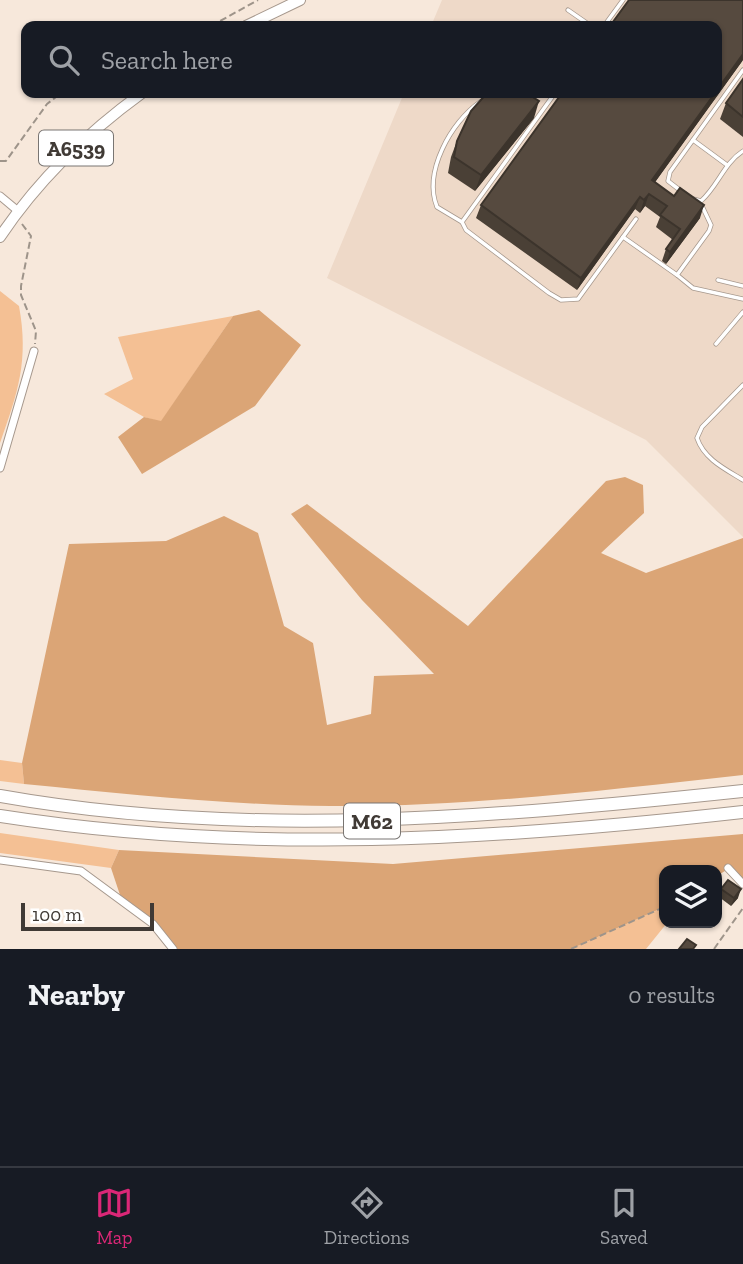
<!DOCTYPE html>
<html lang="en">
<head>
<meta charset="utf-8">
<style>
  :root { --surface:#171b24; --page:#20242c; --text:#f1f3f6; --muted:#9ea1a6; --line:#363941; --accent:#db2777 }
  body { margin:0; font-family:"Zilla Slab",serif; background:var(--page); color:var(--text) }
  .controls { position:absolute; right:21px; bottom:21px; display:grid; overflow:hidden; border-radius:14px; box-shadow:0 2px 5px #0004 }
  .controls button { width:63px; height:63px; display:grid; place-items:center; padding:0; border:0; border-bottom:2px solid var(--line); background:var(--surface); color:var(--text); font:35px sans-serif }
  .scale { position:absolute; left:21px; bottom:18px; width:133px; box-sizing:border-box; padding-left:7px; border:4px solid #403a35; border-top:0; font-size:19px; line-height:24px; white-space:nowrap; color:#403a35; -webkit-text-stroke:5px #fff; paint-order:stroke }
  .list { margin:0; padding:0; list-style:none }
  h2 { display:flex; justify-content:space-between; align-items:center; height:91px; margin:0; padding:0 28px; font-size:30px }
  h2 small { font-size:23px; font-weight:400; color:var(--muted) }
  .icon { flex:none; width:38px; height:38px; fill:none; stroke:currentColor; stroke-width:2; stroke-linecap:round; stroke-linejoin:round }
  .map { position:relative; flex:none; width:743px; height:949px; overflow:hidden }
  .search { position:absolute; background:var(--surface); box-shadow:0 2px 5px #0004; left:21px; right:21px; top:21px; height:77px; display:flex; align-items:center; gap:18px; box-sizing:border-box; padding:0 24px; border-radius:14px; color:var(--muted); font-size:26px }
  .sheet { height:217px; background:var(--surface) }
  nav { display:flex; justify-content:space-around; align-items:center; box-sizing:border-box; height:98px; border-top:2px solid var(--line); background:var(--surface); font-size:19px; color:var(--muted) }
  nav a { display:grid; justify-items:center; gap:4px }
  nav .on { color:var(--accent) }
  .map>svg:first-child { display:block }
  .built { fill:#eed9c8 }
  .green { fill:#f4c094 }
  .forest { fill:#dba576 }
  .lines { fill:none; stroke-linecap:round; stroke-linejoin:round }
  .lane-casing { stroke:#a6988d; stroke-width:5 }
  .street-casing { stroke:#a6988d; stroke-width:9 }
  .primary-casing { stroke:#a6988d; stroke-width:12 }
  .highway-casing { stroke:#a6988d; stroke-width:14 }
  .path { stroke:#9e948a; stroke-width:2; stroke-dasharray:7 3.5; stroke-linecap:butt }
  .lane { stroke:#fff; stroke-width:3.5 }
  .street { stroke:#fff; stroke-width:7 }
  .primary { stroke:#fff; stroke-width:10 }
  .highway { stroke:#fff; stroke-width:12 }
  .wall { fill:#4a4036 }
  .shaded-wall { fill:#3c342c }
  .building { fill:#564a3f; stroke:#3c342c; stroke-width:2 }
  .labels { text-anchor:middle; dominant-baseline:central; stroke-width:7; stroke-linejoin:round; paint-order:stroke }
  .shield { fill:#fff; stroke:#797572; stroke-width:2 }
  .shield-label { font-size:21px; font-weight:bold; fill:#403a35 }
</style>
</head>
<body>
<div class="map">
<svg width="743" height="949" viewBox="0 0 743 949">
  <rect width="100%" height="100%" fill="#f7e8db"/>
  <!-- built -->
  <path class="built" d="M442,0h301v537l-97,-97 -319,-162 77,-185h313v-67h-286z"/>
  <!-- green -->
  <g class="green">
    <path d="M0,291l19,15c10,55 -1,86 -19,137z"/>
    <path d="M233,316l-72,106 -17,-5 -40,-23 29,-15 -15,-42z"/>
    <path d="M0,760l22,3 2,21 -24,-3z"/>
    <path d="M0,833l119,17 -8,18 -111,-15z"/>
    <path d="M664,907v16h3l-21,26h-75z"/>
  </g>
  <!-- forest -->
  <g class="forest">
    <path d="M259,310l42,35 -46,61 -113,68 -24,-37 26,-20 17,4 72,-105z"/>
    <path d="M625,477l18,8 1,28 -43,40 45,20 97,-35v237c-136,15 -275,32 -412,31 -102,-1 -205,-12 -307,-22l-2,-21 47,-219 97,-3 58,-25 34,17 26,93 29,17 14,82 44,-11 3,-38 60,-2 -72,-74 -71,-86 16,-10 161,122 138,-145z"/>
    <path d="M743,834v50l-15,-15 -11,7v-6h-53v37l-93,42h-397l-54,-54 -9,-27 8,-18 274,14z"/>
  </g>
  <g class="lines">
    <!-- lane casing -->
    <g class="lane-casing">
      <g id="lane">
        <path d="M568,10l23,16"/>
        <path d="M604,26l19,-26"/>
        <path d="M555,93l-93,129 4,8 83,63 12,7 17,-1 58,-80"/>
        <path d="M693,140l34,25"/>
        <path d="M681,191l-13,-10 2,-9 73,-102"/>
        <path d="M693,199l8,2c17,-15 23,-38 42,-50"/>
        <path d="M462,222l-25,-15c-14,-35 14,-85 43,-105"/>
        <path d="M623,237l54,38 32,-44 2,-6 -9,-19"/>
        <path d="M677,275l16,13 50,11"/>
        <path d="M718,280l25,6"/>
        <path d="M716,344l27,-32"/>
        <path d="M743,385l-41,42 -5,11c7,21 28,31 46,42"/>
      </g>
    </g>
    <!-- street casing -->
    <g class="street-casing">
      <g id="street">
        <path d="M0,196l18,15"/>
        <path d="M0,468l34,-117"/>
        <path d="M0,860l81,11 72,53 20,25"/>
        <path d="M728,868l15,16"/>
      </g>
    </g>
    <!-- primary casing -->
    <g class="primary-casing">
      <g id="primary">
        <path d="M246,26l54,-26"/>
        <path d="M0,237c38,-57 87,-104 142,-144"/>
      </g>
    </g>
    <!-- highway casing -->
    <g class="highway-casing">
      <g id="highway">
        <path d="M0,796c246,44 496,21 743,-5"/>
        <path d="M0,816c249,39 494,24 743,-4"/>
      </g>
    </g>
    <!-- path -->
    <g class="path">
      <path d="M211,26l47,-26"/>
      <path d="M0,161h6l41,-57 14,-11"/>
      <path d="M22,224l9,12 -10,50v9l15,36 -1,13"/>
      <path d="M571,949l93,-42"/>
      <path d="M714,949l29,-41"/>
    </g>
    <!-- lane -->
    <use href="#lane" class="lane"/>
    <!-- street -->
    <use href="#street" class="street"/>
    <!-- primary -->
    <use href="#primary" class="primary"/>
    <!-- highway -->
    <use href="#highway" class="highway"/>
  </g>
  <!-- wall -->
  <g class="wall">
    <path d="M743,60l-88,122 45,36 -34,46 -4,-3 4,-12 7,-9 -17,-13 4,-10 -15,-11 -5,7 -5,-4 -58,81 -101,-72 5,-13z"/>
    <path d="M743,79v58l-23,-18 6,-16z"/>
    <path d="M534,118l-59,73 -27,-18 3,-16 6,-16z"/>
    <path d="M721,889l17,9 -7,8 -12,-9z"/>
  </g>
  <!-- shaded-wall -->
  <g class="shaded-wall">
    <path d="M743,54v6l-95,132 4,-12 63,-87h2v-3z"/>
    <path d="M539,101l-5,17 -59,73 6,-16z"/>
    <path d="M649,194l-4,12 -5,7 4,-13z"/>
    <path d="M640,197l-5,12 -58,81 4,-12z"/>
    <path d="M704,205l-4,13 -34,46 4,-12z"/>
    <path d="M741,889l-3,9 -7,8 3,-8z"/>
  </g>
  <!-- building -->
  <g class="building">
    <path d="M629,0h114v54l-26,36v-64h-107z"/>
    <path d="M743,79v38l-17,-14z"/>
    <path d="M487,93h39l13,8 -58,74 -27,-18 3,-16 14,-30z"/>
    <path d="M562,93h153l-63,87 22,16 6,-8 24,17 -34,47 -4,-3 14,-20 -20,-14 7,-9 -18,-12 -5,6 -4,-3 -59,81 -100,-73z"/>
    <path d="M728,880l13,9 -7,9 -13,-9z"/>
    <path d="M687,939l9,6 -3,4h-14z"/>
  </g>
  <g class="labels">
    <!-- shield labels -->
    <g class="shield">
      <rect x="39" y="130.5" width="74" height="35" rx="5"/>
      <rect x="344" y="803.5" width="56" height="35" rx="5"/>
    </g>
    <g class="shield-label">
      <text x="76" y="148">A6539</text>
      <text x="372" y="821">M62</text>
    </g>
  </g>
</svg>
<div class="controls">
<button><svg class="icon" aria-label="layers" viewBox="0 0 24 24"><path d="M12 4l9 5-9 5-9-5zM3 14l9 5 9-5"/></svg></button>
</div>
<div class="scale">100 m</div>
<div class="search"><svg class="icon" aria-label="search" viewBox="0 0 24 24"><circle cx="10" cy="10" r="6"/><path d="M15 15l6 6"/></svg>Search here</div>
</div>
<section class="sheet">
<h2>Nearby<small>0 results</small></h2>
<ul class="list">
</ul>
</section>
<nav>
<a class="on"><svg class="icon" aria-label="map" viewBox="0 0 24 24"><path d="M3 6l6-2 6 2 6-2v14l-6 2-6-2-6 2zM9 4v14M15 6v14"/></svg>Map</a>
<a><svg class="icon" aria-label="directions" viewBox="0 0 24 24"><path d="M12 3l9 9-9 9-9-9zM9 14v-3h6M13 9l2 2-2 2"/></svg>Directions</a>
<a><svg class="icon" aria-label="saved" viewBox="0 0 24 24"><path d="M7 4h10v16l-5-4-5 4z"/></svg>Saved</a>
</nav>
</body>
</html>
